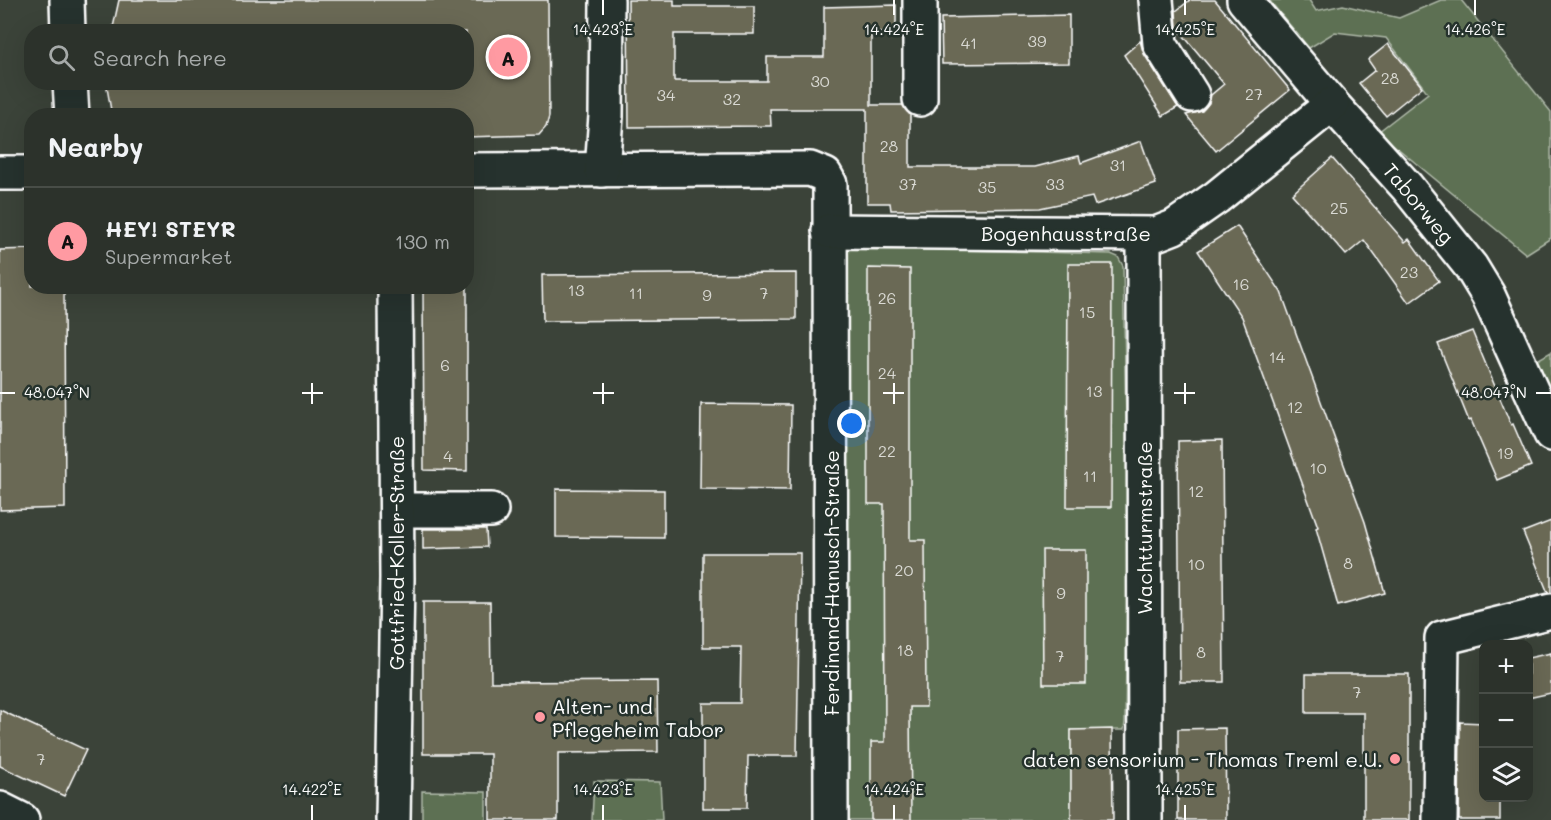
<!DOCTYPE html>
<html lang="en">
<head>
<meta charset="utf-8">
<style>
  :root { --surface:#2c322b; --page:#383e37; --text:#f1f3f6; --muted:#a6aaa9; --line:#484d47; --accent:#ff9aa2 }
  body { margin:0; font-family:Mali,sans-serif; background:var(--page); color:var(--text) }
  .controls { position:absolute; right:18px; bottom:18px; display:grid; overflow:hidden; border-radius:12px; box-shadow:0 6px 24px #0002 }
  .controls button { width:54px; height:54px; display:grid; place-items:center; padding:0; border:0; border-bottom:2px solid var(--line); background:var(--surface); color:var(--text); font:30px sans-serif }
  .you { position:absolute; left:852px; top:424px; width:21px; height:21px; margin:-15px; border:4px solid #fff; border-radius:50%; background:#1a73e8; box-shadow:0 0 0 9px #1a73e833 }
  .badge { display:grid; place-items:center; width:39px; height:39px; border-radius:50%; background:var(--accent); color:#111; font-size:20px; font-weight:700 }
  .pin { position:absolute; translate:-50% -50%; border:3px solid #fff; box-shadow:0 2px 6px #0006 }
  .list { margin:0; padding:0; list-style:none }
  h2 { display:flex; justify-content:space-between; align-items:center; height:78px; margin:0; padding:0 24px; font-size:26px }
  h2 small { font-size:20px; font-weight:400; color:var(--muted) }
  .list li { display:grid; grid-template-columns:39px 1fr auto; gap:18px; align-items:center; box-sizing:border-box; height:108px; padding:0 24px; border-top:2px solid var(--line) }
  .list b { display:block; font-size:22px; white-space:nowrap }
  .list p { margin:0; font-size:20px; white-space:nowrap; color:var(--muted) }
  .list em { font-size:20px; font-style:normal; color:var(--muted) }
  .icon { flex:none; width:33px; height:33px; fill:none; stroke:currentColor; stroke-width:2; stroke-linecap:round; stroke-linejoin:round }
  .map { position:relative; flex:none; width:1551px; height:820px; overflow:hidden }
  .search { position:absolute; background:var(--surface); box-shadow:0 6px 24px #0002; left:24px; top:24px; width:450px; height:66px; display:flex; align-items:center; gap:15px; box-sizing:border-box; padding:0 21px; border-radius:24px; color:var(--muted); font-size:22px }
  .panel { position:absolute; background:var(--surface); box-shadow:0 6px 24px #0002; left:24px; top:108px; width:450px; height:186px; border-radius:24px }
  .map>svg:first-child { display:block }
  .green { fill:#5d7052; stroke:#aeb8a8; stroke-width:1.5 }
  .building { fill:#6b6955; stroke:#fff; stroke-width:1.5 }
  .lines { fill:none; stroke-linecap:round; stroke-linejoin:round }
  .minor-casing { stroke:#fff; stroke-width:38 }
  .minor { stroke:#26332d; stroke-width:33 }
  .ticks { fill:none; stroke:#fff; stroke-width:2 }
  .poi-dot { fill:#ff9aa2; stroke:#26332d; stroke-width:2 }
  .labels { text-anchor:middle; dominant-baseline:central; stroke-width:5; stroke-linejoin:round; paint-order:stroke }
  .number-label { font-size:16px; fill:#dadad4 }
  .street-label { font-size:20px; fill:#fff; stroke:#26332d }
  .poi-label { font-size:20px; fill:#fff; stroke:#26332d; text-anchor:start }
  .ticks-label { font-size:15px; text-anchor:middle; fill:#fff; stroke:#26332d; stroke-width:5; stroke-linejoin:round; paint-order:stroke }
</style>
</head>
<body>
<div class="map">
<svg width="1551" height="820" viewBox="0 0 1551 820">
  <rect width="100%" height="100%" fill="#3b4339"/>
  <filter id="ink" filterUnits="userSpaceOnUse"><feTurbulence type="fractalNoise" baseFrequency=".0167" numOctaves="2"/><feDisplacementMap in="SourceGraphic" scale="12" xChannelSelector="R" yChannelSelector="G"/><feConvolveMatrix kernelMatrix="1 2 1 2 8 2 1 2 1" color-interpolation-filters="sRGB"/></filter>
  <g filter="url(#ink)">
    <!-- green -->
    <g class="green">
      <path d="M1269,0h40l7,11 27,-6 56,13 42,-18h20l90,112v126l-25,16 -148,-122 50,-39 -42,-55 -51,-6 -26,16z"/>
      <path d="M848,247l263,7 7,3 5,9 5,261 -3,195 -1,8h-53v90h-223z"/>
      <path d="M1551,352v52l-19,-41z"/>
      <path d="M594,781l66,1 2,38h-70z"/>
      <path d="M422,791l64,1v28h-64z"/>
    </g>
    <!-- building -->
    <g class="building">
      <path d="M119,0h429l1,117 -3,10 -7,8 -73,2v-21h-354l-6,-34h360v-50h-354z"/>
      <path d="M628,0h46v6h80v28h-80v47h93v-24h57v-50l72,-2v28h-25v72h32l7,10v52h125l44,-11 2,7 60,-22 15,43 -61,21 -3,-8 -52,11 -149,2 -1,-7h-23v-94h-97l1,17 -142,1z"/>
      <path d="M1190,0h25l75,90 -74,61 -30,-36 16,-4 7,-8 2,-8 13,-11 -47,-56 -1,-17z"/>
      <path d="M1069,15v48l-127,1 -1,-46z"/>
      <path d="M1140,41l4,13 34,53 -15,9 -39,-61z"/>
      <path d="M1388,44l34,43 -36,29 -27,-33 16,-13 -7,-10z"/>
      <path d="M1332,158l73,84 4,-3 30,42 -30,22 -45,-63 -18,15 -54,-61z"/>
      <path d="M1237,226l44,66 84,230 20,71 -47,13 -22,-78 2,-1 -76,-210 -44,-66z"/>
      <path d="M32,249v37h32l1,222 -65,2v-260z"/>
      <path d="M1068,264h44l-1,243h-44z"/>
      <path d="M868,268l42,1v271h15l1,167h-16l1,113h-40v-78h14l-1,-238h-16z"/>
      <path d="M796,273v46l-253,2 -1,-46z"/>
      <path d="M423,286h44v185l-43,-1z"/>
      <path d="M1472,331l39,94 2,-1 18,42 -34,14 -26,-60 -2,1 -31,-77z"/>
      <path d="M701,404l90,1 -1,85 -90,-1z"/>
      <path d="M1222,440l2,242h-44l-2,-241z"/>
      <path d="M556,489l108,1v48l-108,-1z"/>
      <path d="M1551,521v72h-3l-25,-61z"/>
      <path d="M423,529h63l1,18 -64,2z"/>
      <path d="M1042,550h44v134h-43z"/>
      <path d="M703,553h97l-3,203h-49l-1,52h-44v-105h37l1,-56h-38z"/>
      <path d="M423,602h67l1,80 166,-1 1,71 -100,1v67h-68v-66h-67z"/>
      <path d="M1551,653v40l-23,5v-40z"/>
      <path d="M1306,674h103v146h-45v-107h-58z"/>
      <path d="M0,710l86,40 -22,46 -64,-30z"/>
      <path d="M1460,722l24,1v75h16v22h-41z"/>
      <path d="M1225,728l1,92h-48v-91z"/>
      <path d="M1112,729l1,91h-42v-90z"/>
    </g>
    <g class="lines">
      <!-- minor casing -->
      <g class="minor-casing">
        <g id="minor">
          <path d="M67,0l1,32"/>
          <path d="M920,0v99"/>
          <path d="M1156,0l4,44 32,51"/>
          <path d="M1244,0l88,104 75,83 64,80 17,28 63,139"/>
          <path d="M70,82l2,34"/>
          <path d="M466,170l344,-1 15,6 5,9 1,636"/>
          <path d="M602,170l4,-54 1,-116"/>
          <path d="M0,173h32"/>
          <path d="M829,231l327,3 18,-7 43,-30 115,-93"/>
          <path d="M1144,235l1,585"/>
          <path d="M397,510h94"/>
          <path d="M0,809l22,11"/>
          <path d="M393,820l4,-242 -2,-292"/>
          <path d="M1440,820l2,-182 109,-27"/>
        </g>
      </g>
      <!-- minor -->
      <use href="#minor" class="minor"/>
    </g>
  </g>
  <!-- ticks -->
  <path class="ticks" d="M603,0v15M894,0v15M1185,0v15M1475,0v15M312,383v21M603,383v21M894,383v21M1185,383v21M0,393h15M302,393h21M593,393h21M883,393h21M1174,393h21M1536,393h15M312,805v15M603,805v15M894,805v15M1185,805v15"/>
  <!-- markers -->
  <g class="poi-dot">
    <circle cx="540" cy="717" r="6"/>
    <circle cx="1395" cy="759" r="6"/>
  </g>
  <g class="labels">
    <!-- number labels -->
    <g class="number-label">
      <text x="1037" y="40">39</text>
      <text x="969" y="42">41</text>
      <text x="1390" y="77">28</text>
      <text x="820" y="80">30</text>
      <text x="1254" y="93">27</text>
      <text x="666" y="94">34</text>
      <text x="732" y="98">32</text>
      <text x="889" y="145">28</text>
      <text x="1118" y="164">31</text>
      <text x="908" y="183">37</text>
      <text x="1055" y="183">33</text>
      <text x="987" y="186">35</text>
      <text x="1339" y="207">25</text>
      <text x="1409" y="271">23</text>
      <text x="1241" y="283">16</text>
      <text x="576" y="289">13</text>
      <text x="636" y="292">11</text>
      <text x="764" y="292">7</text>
      <text x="707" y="294">9</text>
      <text x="887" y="297">26</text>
      <text x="1087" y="311">15</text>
      <text x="1277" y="356">14</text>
      <text x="445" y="364">6</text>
      <text x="887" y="372">24</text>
      <text x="1094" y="390">13</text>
      <text x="1295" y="406">12</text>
      <text x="887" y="450">22</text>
      <text x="1505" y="452">19</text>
      <text x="448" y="455">4</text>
      <text x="1318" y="467">10</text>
      <text x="1090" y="475">11</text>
      <text x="1196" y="490">12</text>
      <text x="1348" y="562">8</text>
      <text x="1196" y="563">10</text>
      <text x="904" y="569">20</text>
      <text x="1061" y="592">9</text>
      <text x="905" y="649">18</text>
      <text x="1201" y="651">8</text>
      <text x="1060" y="655">7</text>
      <text x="1357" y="691">7</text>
      <text x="41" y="758">7</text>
    </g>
    <!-- street labels -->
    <g class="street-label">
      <text transform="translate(1419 203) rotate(50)">Taborweg</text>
      <text x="1066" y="233">Bogenhausstraße</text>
      <text transform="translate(1144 528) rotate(-90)">Wachtturmstraße</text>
      <text transform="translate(396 553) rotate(-90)">Gottfried-Koller-Straße</text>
      <text transform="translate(831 583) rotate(-90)">Ferdinand-Hanusch-Straße</text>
    </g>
    <!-- poi labels -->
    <g class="poi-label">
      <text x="552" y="706">Alten- und<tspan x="552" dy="23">Pflegeheim Tabor</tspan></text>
      <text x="1383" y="759" text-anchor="end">daten sensorium - Thomas Treml e.U.</text>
    </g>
  </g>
  <g class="ticks-label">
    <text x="603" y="35">14.423°E</text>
    <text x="894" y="35">14.424°E</text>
    <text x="1185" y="35">14.425°E</text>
    <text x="1475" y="35">14.426°E</text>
    <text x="57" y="398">48.047°N</text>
    <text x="1494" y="398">48.047°N</text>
    <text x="312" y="795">14.422°E</text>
    <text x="603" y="795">14.423°E</text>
    <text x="894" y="795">14.424°E</text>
    <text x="1185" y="795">14.425°E</text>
  </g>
</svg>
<div class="controls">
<button>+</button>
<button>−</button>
<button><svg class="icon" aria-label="layers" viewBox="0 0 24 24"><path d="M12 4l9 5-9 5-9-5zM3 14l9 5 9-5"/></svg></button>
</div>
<div class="you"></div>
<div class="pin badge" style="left:508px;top:57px">A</div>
<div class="search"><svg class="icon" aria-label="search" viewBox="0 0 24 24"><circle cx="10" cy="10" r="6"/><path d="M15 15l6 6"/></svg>Search here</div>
<section class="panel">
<h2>Nearby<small></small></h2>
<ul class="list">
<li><span class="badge">A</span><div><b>HEY! STEYR</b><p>Supermarket</p></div><em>130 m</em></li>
</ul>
</section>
</div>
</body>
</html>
